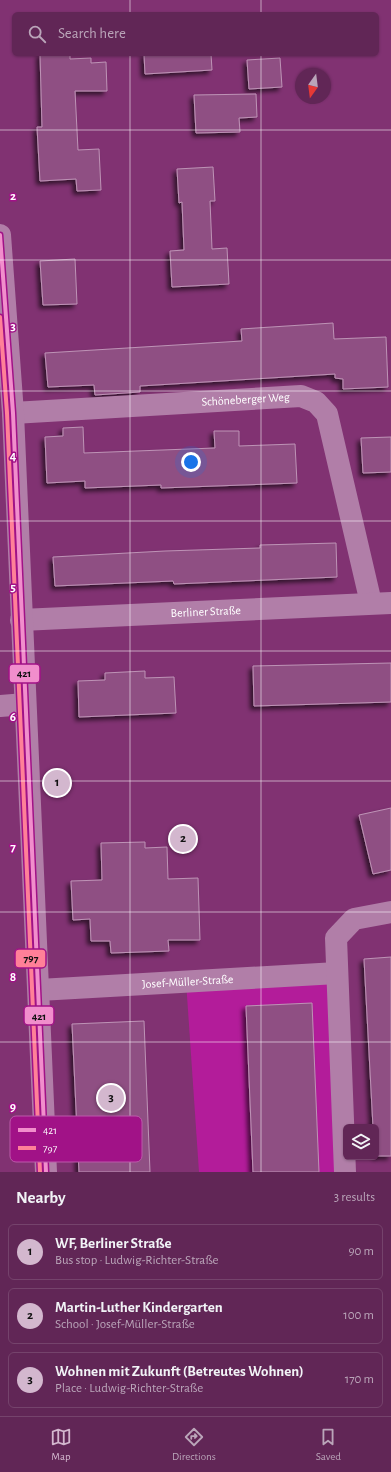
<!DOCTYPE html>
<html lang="en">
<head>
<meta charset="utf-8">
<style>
  :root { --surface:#612656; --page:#6a3260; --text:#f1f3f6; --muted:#baa5b9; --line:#75436c; --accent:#d3b7ce }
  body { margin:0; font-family:"Alegreya Sans",sans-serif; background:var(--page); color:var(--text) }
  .controls { position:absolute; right:12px; bottom:12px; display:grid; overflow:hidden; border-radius:6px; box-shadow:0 1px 3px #0004 }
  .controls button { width:36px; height:36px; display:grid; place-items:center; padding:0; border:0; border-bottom:1px solid var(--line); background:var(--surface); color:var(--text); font:20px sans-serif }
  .compass { position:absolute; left:295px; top:68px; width:36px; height:36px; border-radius:50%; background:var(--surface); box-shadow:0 1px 3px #0004; rotate:194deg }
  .you { position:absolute; left:191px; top:462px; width:14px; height:14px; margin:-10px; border:3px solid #fff; border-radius:50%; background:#1a73e8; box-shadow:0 0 0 6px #1a73e833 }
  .badge { display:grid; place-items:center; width:26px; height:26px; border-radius:50%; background:var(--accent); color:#111; font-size:13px; font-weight:700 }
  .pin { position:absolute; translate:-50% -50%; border:2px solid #fff; box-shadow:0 1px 4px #0006 }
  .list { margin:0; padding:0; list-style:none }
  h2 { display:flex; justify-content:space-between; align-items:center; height:52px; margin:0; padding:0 16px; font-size:17px }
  h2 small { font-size:13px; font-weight:400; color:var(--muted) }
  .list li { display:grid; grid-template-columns:26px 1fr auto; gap:12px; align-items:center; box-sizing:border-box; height:56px; margin:0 8px 8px; padding:0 8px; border:1px solid var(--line); border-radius:6px }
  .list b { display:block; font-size:15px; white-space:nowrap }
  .list p { margin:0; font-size:13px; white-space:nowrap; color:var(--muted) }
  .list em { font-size:13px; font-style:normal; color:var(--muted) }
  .icon { flex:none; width:22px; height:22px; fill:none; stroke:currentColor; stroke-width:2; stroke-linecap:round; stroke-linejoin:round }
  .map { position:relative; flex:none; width:391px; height:1172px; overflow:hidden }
  .search { position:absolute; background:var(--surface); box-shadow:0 1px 3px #0004; left:12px; right:12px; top:12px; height:44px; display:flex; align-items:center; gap:10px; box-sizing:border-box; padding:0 14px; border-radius:6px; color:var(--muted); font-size:15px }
  .sheet { height:244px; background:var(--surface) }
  nav { display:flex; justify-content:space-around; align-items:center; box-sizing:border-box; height:56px; border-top:1px solid var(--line); background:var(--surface); font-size:11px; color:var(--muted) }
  nav a { display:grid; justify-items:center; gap:2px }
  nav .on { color:var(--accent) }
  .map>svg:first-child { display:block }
  .green { fill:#b31c9a }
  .building { fill:#8f5083; stroke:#be93b6; filter:url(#shadow) }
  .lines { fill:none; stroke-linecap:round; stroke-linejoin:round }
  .minor { stroke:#b17ea8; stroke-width:22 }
  .tertiary { stroke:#b17ea8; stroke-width:22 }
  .bus-1-casing { stroke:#a11287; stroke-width:7 }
  .bus-2-casing { stroke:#a11287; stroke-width:7 }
  .bus-1 { stroke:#f18ecc; stroke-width:4 }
  .bus-2 { stroke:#ff8098; stroke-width:4 }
  .grid { fill:none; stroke:#fff; stroke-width:1; stroke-opacity:0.55 }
  .labels { text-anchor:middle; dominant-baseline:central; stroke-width:3; stroke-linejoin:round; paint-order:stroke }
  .street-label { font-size:12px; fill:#fff; stroke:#a11287 }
  .key { fill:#a11287; stroke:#bd59ab; stroke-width:1 }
  .key-label { font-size:11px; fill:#fff }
  .grid-label { font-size:13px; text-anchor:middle; font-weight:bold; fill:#fff; stroke:#a11287; stroke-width:3; stroke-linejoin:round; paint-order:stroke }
  .line-badge { stroke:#a11287; stroke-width:1.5 }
  .pale-badge-label { font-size:11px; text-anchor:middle; font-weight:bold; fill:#111 }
</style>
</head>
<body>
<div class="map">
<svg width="391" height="1172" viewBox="0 0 391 1172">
  <defs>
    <filter id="shadow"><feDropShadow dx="-3.5" dy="3.5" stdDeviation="2" flood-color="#0009"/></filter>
  </defs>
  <rect width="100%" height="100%" fill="#813272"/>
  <!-- green -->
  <path class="green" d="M337,973l8,199h-146l-13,-191z"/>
  <!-- building -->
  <g class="building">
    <path d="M40,54h30v5l21,-1v5l15,-1 1,29h-32l3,59 21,-1 2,41 -24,1 -1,-12 -36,2 -3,-54h5z"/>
    <path d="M144,54h67l1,16 -67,4z"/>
    <path d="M280,58l2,29 -33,2 -2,-29z"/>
    <path d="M256,94l1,23 -18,1 1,14 -44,1 -2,-38z"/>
    <path d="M213,167l2,34h-5l2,48 15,-1 2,36 -57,3 -2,-36 14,-1 -2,-48 -3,1 -2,-34z"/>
    <path d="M75,259l2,45 -34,1 -3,-44z"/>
    <path d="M333,323l1,16 52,-2 2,50 -45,2v-10l-8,-1v-4l-195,12v6l-45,3 -1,-10 -46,2 -3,-34 197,-12 -1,-12z"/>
    <path d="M83,427l1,26 131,-5 -1,-17h25v15l56,-2 2,39 -136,5v-3l-76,3v-7l-38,2 -2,-46 18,-1v-8z"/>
    <path d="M391,437v35l-28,1 -2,-35z"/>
    <path d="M336,543l1,34 -163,7 -1,-3 -118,5 -2,-29 112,-6 95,-3v-3z"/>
    <path d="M391,663v39l-137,4 -1,-40z"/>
    <path d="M145,671v7l29,-1 2,36 -97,4 -1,-36 27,-1v-7z"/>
    <path d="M391,808v62l-18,4 -14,-59z"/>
    <path d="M145,842v6l22,-1 1,32 30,-1 2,62h-32l1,11 -58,2 -1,-12h-19l-1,-22 -17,1 -2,-39 31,-1 -1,-37z"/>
    <path d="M391,957v199h-15v-29h-3l-9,-168z"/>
    <path d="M312,1003l7,169h-66l-7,-166z"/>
    <path d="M144,1021l6,151h-71l-7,-148z"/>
  </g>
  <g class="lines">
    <!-- minor -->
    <g class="minor">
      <path id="s1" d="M13,413l288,-17 15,6 11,12 44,189"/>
      <path id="s2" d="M21,620l370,-17"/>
      <path d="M0,706l25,-2"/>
      <path id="s3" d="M39,990l298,-17"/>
      <path d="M345,1172l-9,-234 18,-19 37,-7"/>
    </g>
    <!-- tertiary -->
    <path class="tertiary" d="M0,235l13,178 33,759"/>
    <!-- bus-1 casing -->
    <g class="bus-1-casing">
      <path id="bus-1" d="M0,235l13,178 33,759"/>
    </g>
    <!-- bus-2 casing -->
    <g class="bus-2-casing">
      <path id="bus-2" d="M0,317l7,96 33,759"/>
    </g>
    <!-- bus-1 -->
    <use href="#bus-1" class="bus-1"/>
    <!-- bus-2 -->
    <use href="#bus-2" class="bus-2"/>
  </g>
  <!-- grid -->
  <path class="grid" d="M130,0v14M261,0v14M130,54v1118M261,54v1118M0,130h391M0,260h391M0,391h391M0,521h391M0,651h391M0,781h391M0,912h391M0,1042h391"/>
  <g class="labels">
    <!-- street labels -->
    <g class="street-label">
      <text stroke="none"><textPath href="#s1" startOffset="233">Schöneberger Weg</textPath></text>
      <text stroke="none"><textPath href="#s2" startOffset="185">Berliner Straße</textPath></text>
      <text stroke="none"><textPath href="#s3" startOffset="149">Josef-Müller-Straße</textPath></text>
    </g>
  </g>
  <!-- legend -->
  <rect x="10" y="1116" width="132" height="46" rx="6" class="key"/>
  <rect x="18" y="1128" width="18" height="4" fill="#f18ecc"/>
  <rect x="18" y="1146" width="18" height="4" fill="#ff8098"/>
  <g class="key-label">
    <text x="43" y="1134">421</text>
    <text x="43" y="1152">797</text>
  </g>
  <g class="grid-label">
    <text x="13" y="200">2</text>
    <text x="13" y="330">3</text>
    <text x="13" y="460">4</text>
    <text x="13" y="591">5</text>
    <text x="13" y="721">6</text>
    <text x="13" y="851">7</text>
    <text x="13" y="981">8</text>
    <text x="13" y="1111">9</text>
  </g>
  <g class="line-badge">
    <rect x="9" y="664" width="31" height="19" rx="4" fill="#f18ecc"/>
    <rect x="15" y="949" width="31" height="19" rx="4" fill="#ff8098"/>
    <rect x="24" y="1006" width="30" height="19" rx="4" fill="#f18ecc"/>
  </g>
  <g class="pale-badge-label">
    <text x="24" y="677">421</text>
    <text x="31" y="962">797</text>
    <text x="39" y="1020">421</text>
  </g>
</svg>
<div class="controls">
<button><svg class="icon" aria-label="layers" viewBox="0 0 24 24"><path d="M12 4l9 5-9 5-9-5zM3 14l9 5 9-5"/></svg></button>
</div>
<svg class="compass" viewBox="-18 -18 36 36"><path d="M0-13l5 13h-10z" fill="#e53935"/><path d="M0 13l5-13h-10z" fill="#baa5b9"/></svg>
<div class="you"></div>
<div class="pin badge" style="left:57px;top:783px">1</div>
<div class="pin badge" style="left:183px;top:839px">2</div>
<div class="pin badge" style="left:111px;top:1098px">3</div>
<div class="search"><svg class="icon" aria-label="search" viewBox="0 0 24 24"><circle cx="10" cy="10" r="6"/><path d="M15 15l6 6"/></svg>Search here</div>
</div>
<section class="sheet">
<h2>Nearby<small>3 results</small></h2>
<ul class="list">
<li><span class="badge">1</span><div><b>WF, Berliner Straße</b><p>Bus stop · Ludwig-Richter-Straße</p></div><em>90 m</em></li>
<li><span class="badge">2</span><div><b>Martin-Luther Kindergarten</b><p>School · Josef-Müller-Straße</p></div><em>100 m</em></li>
<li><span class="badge">3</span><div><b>Wohnen mit Zukunft (Betreutes Wohnen)</b><p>Place · Ludwig-Richter-Straße</p></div><em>170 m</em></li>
</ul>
</section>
<nav>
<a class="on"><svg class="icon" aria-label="map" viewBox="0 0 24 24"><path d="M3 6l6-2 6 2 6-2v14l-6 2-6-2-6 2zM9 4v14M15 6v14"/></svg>Map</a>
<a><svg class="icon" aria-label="directions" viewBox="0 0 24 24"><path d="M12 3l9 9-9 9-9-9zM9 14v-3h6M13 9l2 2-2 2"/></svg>Directions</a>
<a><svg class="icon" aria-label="saved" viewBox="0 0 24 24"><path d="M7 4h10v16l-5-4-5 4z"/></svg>Saved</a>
</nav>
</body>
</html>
